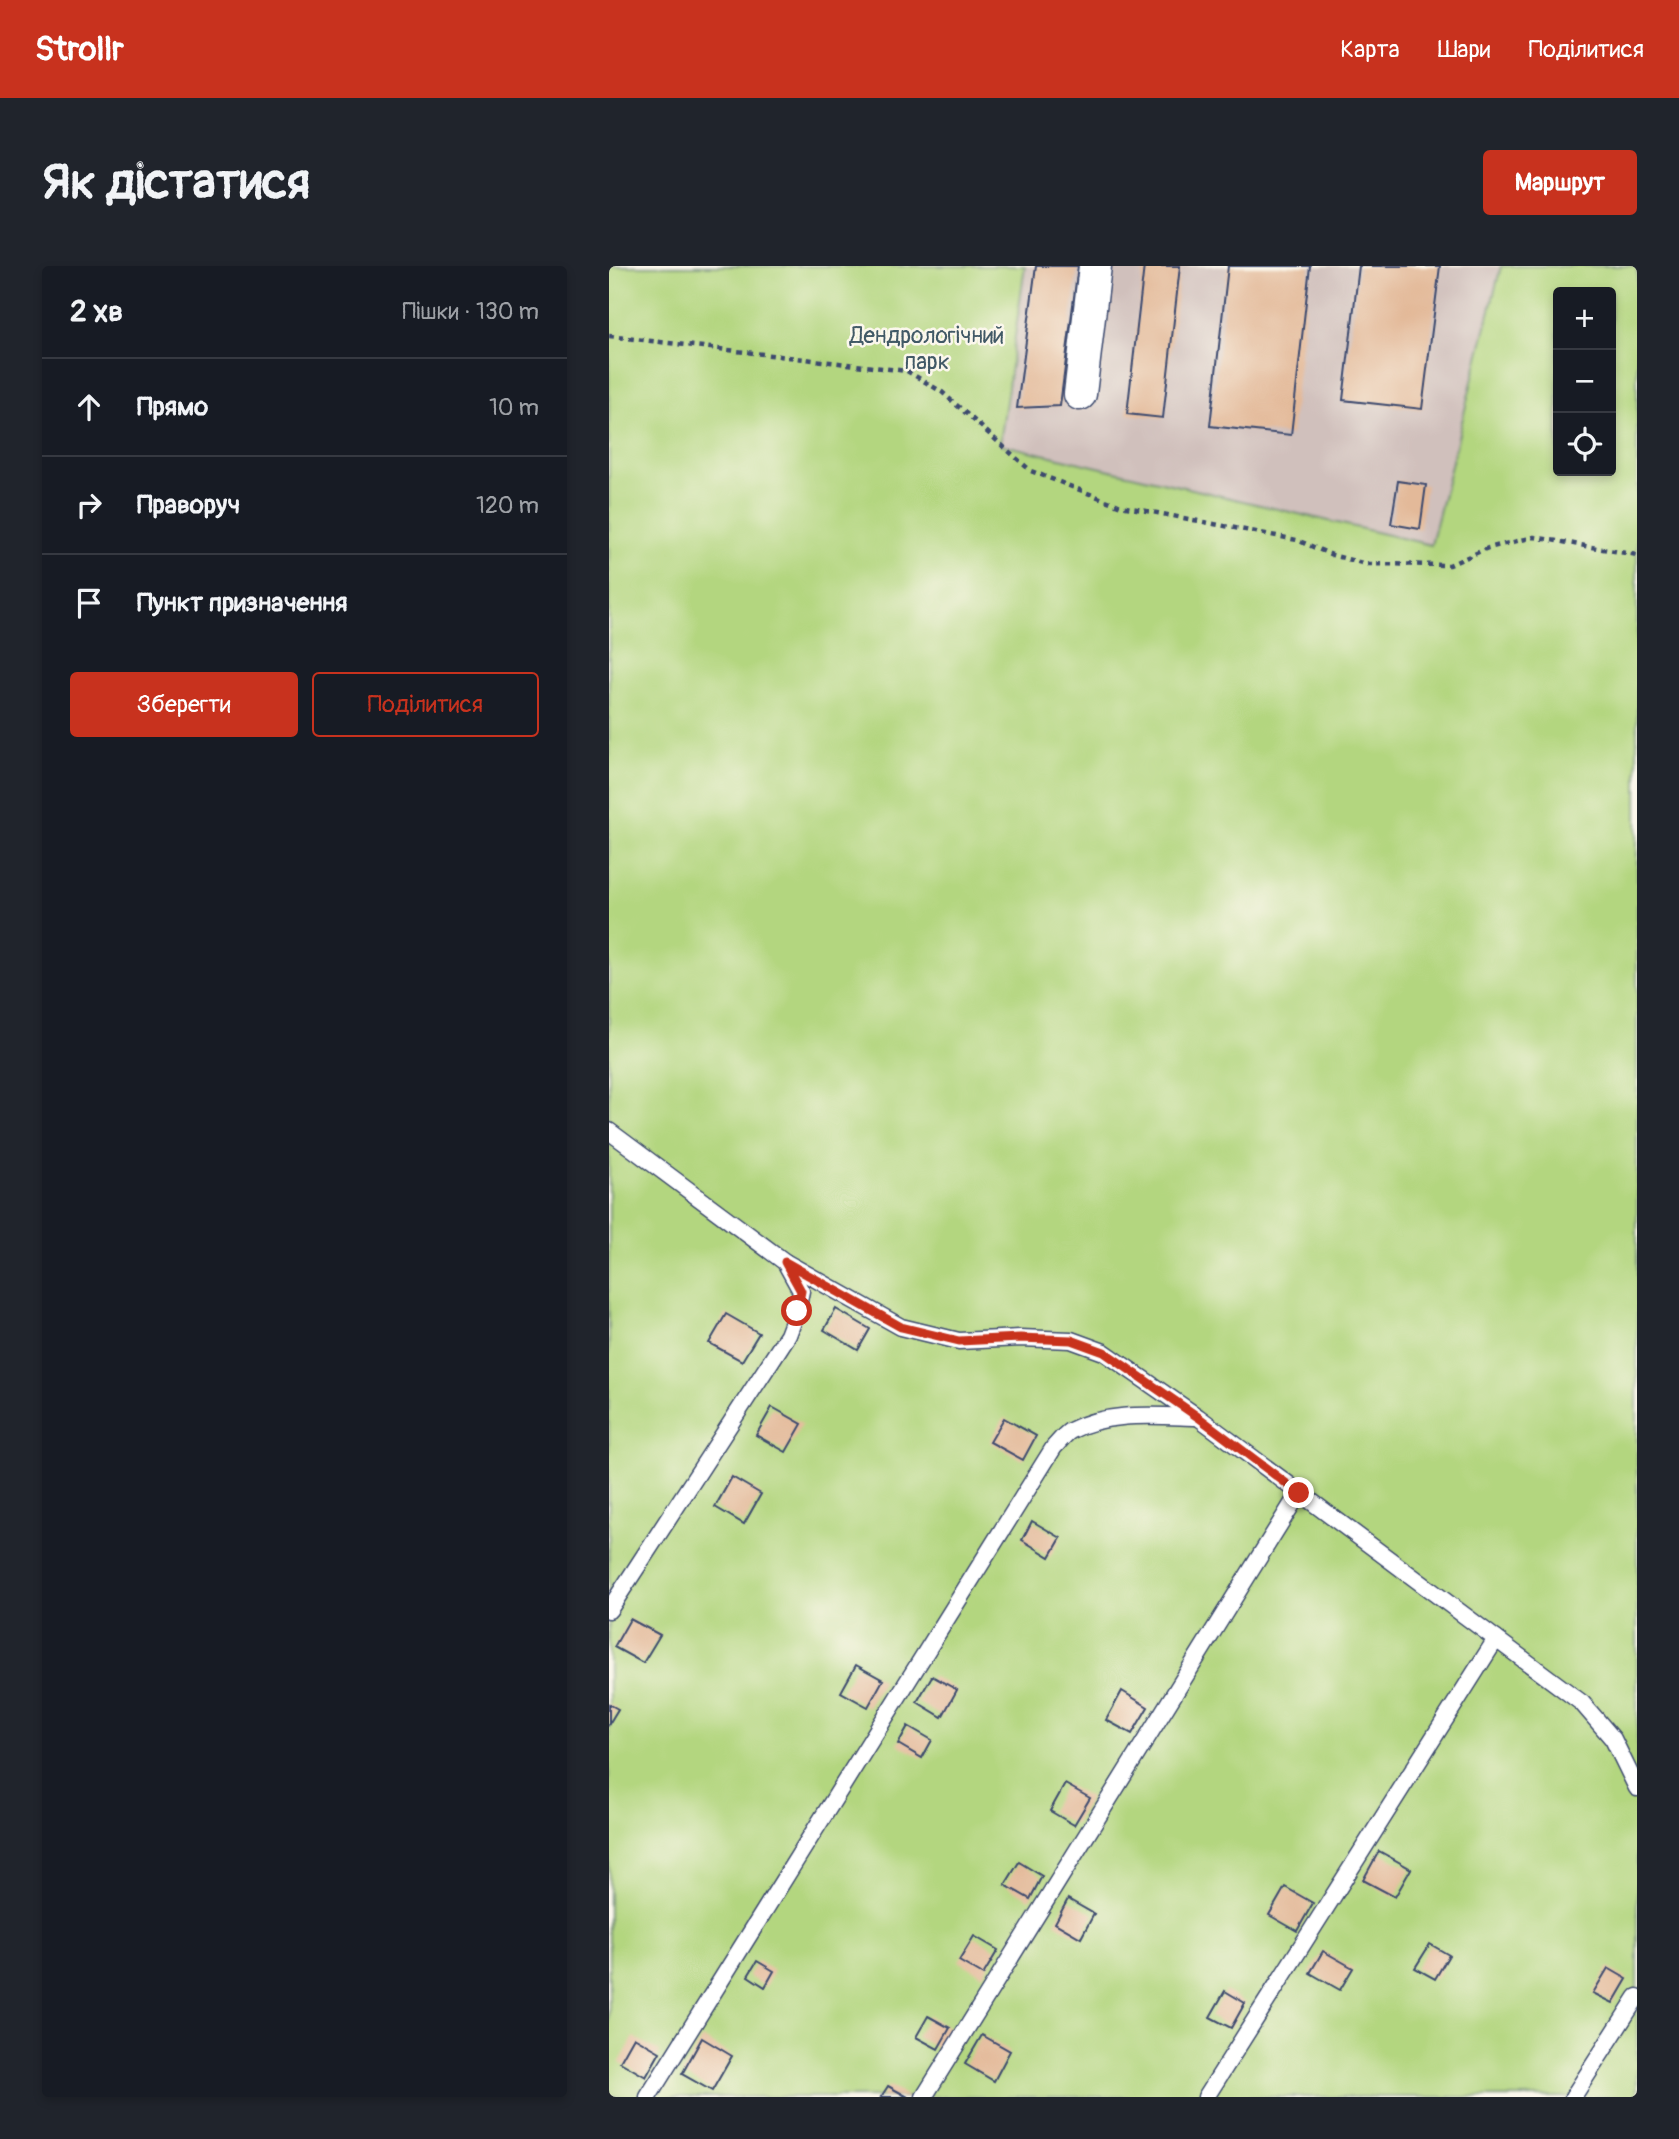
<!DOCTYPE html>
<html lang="uk">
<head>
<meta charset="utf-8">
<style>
  :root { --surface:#171b24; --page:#20242c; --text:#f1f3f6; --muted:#9ea1a6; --line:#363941; --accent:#c8321e }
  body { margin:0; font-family:Pangolin,sans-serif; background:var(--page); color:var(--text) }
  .controls { position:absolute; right:21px; top:21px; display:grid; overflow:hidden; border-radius:7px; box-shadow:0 4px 10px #0003 }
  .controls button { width:63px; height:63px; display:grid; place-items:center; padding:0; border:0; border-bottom:2px solid var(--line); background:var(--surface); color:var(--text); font:35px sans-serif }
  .stop { position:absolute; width:21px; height:21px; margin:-16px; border:5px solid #c8321e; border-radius:50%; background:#fff }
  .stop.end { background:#c8321e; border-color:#fff; box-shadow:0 2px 7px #0008 }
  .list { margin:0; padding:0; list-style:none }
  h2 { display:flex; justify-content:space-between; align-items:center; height:91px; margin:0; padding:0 28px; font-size:30px }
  h2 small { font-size:23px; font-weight:400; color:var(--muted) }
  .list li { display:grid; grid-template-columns:46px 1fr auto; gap:21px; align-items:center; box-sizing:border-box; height:98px; padding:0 28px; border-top:2px solid var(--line) }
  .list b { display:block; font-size:26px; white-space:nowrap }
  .list em { font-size:23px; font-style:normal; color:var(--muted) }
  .actions { display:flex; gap:14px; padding:21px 28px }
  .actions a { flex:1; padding:16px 0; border:2px solid var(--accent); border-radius:7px; text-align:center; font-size:24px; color:var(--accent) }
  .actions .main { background:var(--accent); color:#fff }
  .icon { flex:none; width:38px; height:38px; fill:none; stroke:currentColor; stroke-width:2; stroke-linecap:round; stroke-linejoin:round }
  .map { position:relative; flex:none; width:1028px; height:1831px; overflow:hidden; border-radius:7px }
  header { display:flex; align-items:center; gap:42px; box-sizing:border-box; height:98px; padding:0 35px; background:var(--accent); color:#fff }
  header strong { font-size:33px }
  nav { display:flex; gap:38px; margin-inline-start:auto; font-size:24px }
  .intro { display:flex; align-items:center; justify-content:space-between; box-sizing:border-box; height:168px; padding:0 42px }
  h1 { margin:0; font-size:49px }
  .button { padding:18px 32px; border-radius:7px; background:var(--accent); color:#fff; font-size:24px; font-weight:700 }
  main { display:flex; gap:42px; padding:0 42px }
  aside { flex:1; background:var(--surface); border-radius:7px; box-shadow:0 4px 10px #0003 }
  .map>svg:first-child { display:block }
  .industrial { fill:#d0c0bc }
  .green { fill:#b3d67f; stroke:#67826e; stroke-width:2; fill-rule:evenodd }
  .building { fill:#e3b999 }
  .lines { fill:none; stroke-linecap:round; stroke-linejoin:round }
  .lane-casing { stroke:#3c4a6e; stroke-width:19 }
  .street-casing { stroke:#3c4a6e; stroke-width:35 }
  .path { stroke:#3c4a6e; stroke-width:4.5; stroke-dasharray:5 5; stroke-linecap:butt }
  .lane { stroke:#fff; stroke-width:16 }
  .street { stroke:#fff; stroke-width:32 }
  .route { stroke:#c8321e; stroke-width:9 }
  .labels { text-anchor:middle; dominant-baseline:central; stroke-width:5; stroke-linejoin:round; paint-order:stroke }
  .park-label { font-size:23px; fill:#415966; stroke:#fbf7ec }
</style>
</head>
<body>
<header>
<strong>Strollr</strong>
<nav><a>Карта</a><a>Шари</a><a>Поділитися</a></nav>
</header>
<div class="intro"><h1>Як дістатися</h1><a class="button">Маршрут</a></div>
<main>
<aside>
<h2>2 хв<small>Пішки · 130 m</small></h2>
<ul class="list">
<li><svg class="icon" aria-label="ahead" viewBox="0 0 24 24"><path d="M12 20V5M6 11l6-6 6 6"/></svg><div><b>Прямо</b></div><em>10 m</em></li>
<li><svg class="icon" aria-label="right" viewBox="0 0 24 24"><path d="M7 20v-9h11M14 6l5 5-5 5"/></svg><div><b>Праворуч</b></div><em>120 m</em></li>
<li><svg class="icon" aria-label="arrive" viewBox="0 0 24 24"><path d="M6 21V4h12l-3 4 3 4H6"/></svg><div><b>Пункт призначення</b></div></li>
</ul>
<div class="actions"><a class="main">Зберегти</a><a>Поділитися</a></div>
</aside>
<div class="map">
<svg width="1028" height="1831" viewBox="0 0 1028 1831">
  <rect width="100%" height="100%" fill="#fbf7ec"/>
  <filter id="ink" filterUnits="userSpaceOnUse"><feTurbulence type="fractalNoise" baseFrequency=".0143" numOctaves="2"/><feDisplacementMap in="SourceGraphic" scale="14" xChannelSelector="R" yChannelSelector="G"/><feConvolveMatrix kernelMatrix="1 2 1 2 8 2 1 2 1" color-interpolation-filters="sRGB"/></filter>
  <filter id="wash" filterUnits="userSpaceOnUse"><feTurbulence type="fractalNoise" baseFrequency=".00686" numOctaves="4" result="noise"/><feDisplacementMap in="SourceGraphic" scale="28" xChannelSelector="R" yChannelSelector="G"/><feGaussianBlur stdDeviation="1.57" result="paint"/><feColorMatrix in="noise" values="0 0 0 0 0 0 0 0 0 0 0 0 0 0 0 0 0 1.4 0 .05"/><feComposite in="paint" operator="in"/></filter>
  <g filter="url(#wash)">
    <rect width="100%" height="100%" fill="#f6e3cb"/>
    <!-- industrial -->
    <path class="industrial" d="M416,0h476l-70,279 -431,-101z"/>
    <!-- green -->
    <path class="green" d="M0,0h416l-25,178 431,101 70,-279h136v1831h-1028zM949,26h53v179h-53z"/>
    <g id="blocks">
      <!-- building -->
      <g class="building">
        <path d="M427,0h42l-18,140 -43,2z"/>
        <path d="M535,0h36l-17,152 -36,-4z"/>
        <path d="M619,0h82l-19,169 -81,-9z"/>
        <path d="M750,0h81l-18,143 -79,-9z"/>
        <path d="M789,215l28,4 -6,44 -29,-5z"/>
        <path d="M227,1043l34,20 -12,21 -34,-20z"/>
        <path d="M117,1048l33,19 -17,28 -33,-18z"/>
        <path d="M163,1141l30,17 -16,28 -30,-17z"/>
        <path d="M395,1152l32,18 -13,24 -33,-18z"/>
        <path d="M123,1211l29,17 -17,30 -29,-17z"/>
        <path d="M423,1255l29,17 -11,19 -28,-17z"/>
        <path d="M21,1353l30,16 -17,28 -29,-16z"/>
        <path d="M247,1399l27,15 -15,27 -27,-15z"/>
        <path d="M323,1410l25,14 -15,27 -25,-15z"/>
        <path d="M513,1425l26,16 -16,27 -26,-14z"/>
        <path d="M0,1438l9,5 -9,15z"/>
        <path d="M299,1460l24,14 -10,18 -24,-14z"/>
        <path d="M456,1518l25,14 -16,27 -24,-14z"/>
        <path d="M770,1585l32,18 -16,28 -32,-17z"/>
        <path d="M410,1596l23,14 -12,23 -25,-14z"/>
        <path d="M676,1621l28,16 -16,28 -28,-16z"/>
        <path d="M459,1633l26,15 -13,24 -26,-15z"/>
        <path d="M365,1670l24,14 -15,25 -24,-14z"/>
        <path d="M821,1678l19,11 -14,24 -20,-11z"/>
        <path d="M714,1685l30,17 -13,22 -30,-17z"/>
        <path d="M148,1695l17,10 -9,16 -17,-11z"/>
        <path d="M999,1702l19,11 -14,24 -20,-10z"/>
        <path d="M616,1725l20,12 -14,25 -21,-11z"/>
        <path d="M319,1750l22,12 -12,21 -22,-12z"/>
        <path d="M373,1769l28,16 -16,30 -29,-17z"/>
        <path d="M25,1771l26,15 -14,25 -26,-15z"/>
        <path d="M93,1772l30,18 -20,35 -30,-17z"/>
        <path d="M279,1820l20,11h-27z"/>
      </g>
    </g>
  </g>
  <g filter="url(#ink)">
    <use href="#blocks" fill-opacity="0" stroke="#3c4a6e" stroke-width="2"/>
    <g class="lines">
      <!-- lane casing -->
      <g class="lane-casing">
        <g id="lane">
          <path d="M0,865l176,131 116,65 58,14 61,-3 51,2 33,12 94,65 384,286 31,36 24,49"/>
          <path d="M0,1344l179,-275 9,-24 4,-20 -16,-29"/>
          <path d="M39,1831l406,-650c5,-5 10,-12 16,-16 37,-20 86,-15 127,-14"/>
          <path d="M315,1831l375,-604"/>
          <path d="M597,1831l290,-458"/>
          <path d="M964,1831l64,-100"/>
        </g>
      </g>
      <!-- street casing -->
      <g class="street-casing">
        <path id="street" d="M471,128l15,-128"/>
      </g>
      <!-- path -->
      <path class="path" d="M0,70l298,35 35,21 89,79 90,35 176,34 35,15 34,9 83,1 39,-17 46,-11 103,18"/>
      <!-- lane -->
      <use href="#lane" class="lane"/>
      <!-- street -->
      <use href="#street" class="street"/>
    </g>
  </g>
  <g class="lines" filter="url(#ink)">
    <!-- route -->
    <path class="route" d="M188,1045l4,-20 -16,-29 116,65 58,14 61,-3 51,2 33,12 94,65 101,76"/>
  </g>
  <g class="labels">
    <!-- park labels -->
    <g class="park-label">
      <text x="318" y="69">Дендрологічний<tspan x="318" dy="26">парк</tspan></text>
    </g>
  </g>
</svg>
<div class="controls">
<button>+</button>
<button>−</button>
<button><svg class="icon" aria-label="locate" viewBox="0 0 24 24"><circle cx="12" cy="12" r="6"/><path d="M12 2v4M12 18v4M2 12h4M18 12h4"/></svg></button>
</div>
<div class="stop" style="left:188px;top:1045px"></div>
<div class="stop end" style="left:690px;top:1227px"></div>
</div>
</main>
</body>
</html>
